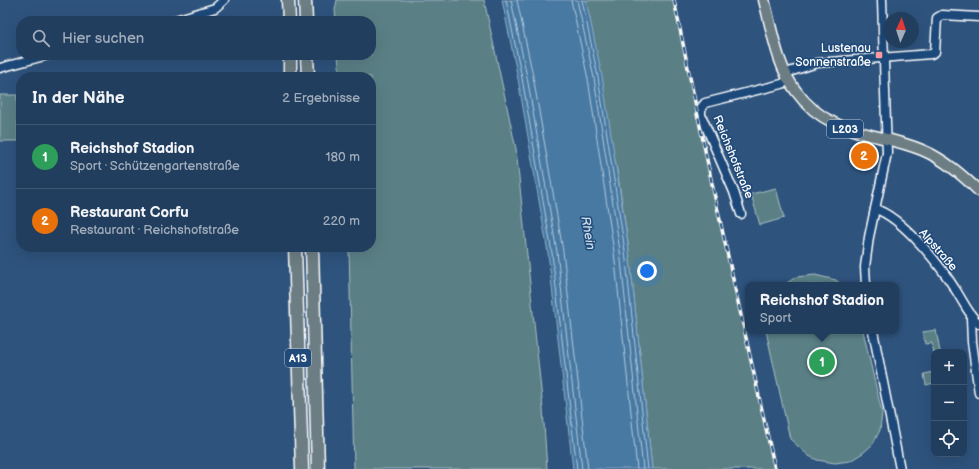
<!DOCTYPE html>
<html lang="de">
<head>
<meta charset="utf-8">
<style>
  :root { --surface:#223e5e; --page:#2a4564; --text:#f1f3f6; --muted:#a2aebc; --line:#3f5773; --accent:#90b9f0 }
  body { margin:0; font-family:"Balsamiq Sans",sans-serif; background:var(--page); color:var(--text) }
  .controls { position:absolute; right:12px; bottom:12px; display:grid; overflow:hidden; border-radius:8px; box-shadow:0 4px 16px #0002 }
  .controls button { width:36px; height:36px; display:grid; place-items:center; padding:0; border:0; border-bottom:1px solid var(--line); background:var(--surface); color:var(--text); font:20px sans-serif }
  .compass { position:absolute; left:883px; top:12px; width:36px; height:36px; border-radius:50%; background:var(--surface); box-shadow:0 4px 16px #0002; rotate:3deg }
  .you { position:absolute; left:647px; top:271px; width:14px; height:14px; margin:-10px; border:3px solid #fff; border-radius:50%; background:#1a73e8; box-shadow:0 0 0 6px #1a73e833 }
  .badge { display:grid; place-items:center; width:26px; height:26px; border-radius:50%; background:var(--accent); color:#fff; font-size:13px; font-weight:700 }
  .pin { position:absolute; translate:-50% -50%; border:2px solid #fff; box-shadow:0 1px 4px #0006 }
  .popup { position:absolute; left:745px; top:282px; width:154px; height:52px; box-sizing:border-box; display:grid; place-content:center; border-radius:8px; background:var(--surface); filter:drop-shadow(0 1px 3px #0005); font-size:13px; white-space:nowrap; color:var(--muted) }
  .popup b { font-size:15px; color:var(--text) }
  .popup::after { content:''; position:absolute; left:50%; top:100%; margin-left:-8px; border:8px solid transparent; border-top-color:var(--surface) }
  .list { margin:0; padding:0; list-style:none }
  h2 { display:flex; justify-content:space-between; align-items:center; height:52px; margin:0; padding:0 16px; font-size:17px }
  h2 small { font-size:13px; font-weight:400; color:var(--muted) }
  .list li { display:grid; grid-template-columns:26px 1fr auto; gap:12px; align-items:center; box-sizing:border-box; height:64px; padding:0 16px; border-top:1px solid var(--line) }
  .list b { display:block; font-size:15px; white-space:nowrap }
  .list p { margin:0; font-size:13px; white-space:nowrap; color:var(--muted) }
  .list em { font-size:13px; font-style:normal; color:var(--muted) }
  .icon { flex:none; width:22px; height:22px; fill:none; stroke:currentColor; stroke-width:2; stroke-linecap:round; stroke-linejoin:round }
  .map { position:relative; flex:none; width:979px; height:469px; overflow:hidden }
  .search { position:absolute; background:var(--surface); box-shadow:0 4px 16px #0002; left:16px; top:16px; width:360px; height:44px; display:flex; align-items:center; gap:10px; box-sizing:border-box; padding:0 14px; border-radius:16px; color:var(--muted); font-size:15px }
  .panel { position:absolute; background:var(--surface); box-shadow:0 4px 16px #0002; left:16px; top:72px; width:360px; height:180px; border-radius:16px }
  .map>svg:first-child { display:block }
  .green { fill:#5a8086; stroke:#acc0c2 }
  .water { fill:#4679a3; stroke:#90afc8 }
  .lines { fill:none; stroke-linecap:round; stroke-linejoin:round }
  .shore { stroke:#b5c9da; stroke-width:1 }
  .minor-casing { stroke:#fff; stroke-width:11 }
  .major-casing { stroke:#fff; stroke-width:13 }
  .highway-casing { stroke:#fff; stroke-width:15 }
  .minor { stroke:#1f4a7a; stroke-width:8 }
  .major { stroke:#6c7e84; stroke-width:10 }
  .highway { stroke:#6c7e84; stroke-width:12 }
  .rail-casing { stroke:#fff; stroke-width:3.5 }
  .rail { stroke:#1f4a7a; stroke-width:2; stroke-dasharray:6; stroke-linecap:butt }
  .poi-dot { fill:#ff9aa2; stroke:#1f4a7a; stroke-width:1.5 }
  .labels { text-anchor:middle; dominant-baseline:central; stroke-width:3; stroke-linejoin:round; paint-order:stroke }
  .shield { fill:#1f4a7a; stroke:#bcc9d7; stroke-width:1 }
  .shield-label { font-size:11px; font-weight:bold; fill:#fff }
  .poi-label { font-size:12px; fill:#fff; stroke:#1f4a7a; text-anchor:end }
  .street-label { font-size:12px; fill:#fff; stroke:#1f4a7a }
  .water-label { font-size:13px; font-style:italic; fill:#d1dee8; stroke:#1f4a7a }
</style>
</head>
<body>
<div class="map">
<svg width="979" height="469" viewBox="0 0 979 469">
  <rect width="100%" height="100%" fill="#2e537d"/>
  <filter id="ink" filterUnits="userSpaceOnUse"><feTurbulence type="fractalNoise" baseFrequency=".025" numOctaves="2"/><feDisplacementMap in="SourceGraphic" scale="8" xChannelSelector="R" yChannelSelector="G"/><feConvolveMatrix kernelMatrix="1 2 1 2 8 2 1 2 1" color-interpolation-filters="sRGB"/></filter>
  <g filter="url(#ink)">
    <!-- green -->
    <g class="green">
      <path d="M337,0h147l32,149 27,260 4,60h-193l-5,-222h22v-170h-31l-2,-22h33v-34h-35l-1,-11z"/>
      <path d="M584,0h90l100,469h-122l-23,-219 -11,-74z"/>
      <path d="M0,95h17l1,46h-18z"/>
      <path d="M776,188l8,30 -24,7 -9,-31z"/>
      <path d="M815,275l21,5 6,5h-58l12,-8z"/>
      <path d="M936,330l4,22 -6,1 -2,-10 -7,1 -2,-12z"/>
      <path d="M766,331h97l19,82 -2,17 -7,14 -10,9 -13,8 -15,2 -18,-3 -8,-4 -19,-17z"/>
      <path d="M934,372v11l-8,2 -2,-11z"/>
    </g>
    <!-- water -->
    <path class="water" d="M502,0h84l16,76 27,174 23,219h-79l-25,-216 -30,-174z"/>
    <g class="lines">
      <!-- shore -->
      <g class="shore">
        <path d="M506,0l16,78 30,175 25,216"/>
        <path d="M511,0l16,77 30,175 25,217"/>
        <path d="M517,0l16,76 30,175 25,218"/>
        <path d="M571,0l17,79 26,173 23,217"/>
        <path d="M577,0l17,78 26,173 23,218"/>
        <path d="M582,0l16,77 27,174 23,218"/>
      </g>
      <!-- minor casing -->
      <g class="minor-casing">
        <g id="minor">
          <path d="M172,21l43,-13 9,-8"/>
          <path d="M0,68l48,-13"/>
          <path d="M786,73l31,-10 114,-9 4,-2 2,-34 5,-3 37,2"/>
          <path d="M875,209c27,8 65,56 80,80 8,12 13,25 24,35"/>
          <path d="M741,214l-7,-22 -33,-77v-7l4,-5 77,-19 7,-4"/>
          <path d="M866,285l-1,-18 4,-30 18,-84 -5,-153"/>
          <path d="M971,318l1,24 7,51"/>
          <path d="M873,331l27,138"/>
        </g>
      </g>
      <!-- major casing -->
      <g class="major-casing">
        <path id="major" d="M764,0c8,30 13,66 32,91 33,46 80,40 126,59 22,9 40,25 57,41"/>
      </g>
      <!-- highway casing -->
      <g class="highway-casing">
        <g id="highway">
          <path d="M288,0l1,21"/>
          <path d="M305,0l1,21"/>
          <path d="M290,55v22"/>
          <path d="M307,55l1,22"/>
          <path d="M295,247l7,222"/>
          <path d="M312,247l6,222"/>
        </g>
      </g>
      <!-- minor -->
      <use href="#minor" class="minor"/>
      <!-- major -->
      <use href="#major" class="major"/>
      <!-- highway -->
      <use href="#highway" class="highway"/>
      <!-- rail casing -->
      <g class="rail-casing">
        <path id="rail" d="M674,0l38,184 63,285"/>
      </g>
      <!-- rail -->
      <use href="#rail" class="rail"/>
    </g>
  </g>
  <!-- markers -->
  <rect class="poi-dot" x="875" y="51" width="8" height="8" rx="2"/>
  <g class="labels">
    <!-- shield labels -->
    <g class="shield">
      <rect x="827" y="120" width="36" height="18" rx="3"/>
      <rect x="285" y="349" width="26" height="18" rx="3"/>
    </g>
    <g class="shield-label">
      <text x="845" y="129">L203</text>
      <text x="298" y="358">A13</text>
    </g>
    <!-- poi labels -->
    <g class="poi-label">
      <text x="871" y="48">Lustenau<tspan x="871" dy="14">Sonnenstraße</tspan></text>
    </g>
    <!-- street labels -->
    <g class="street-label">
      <text transform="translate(733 157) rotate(68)">Reichshofstraße</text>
      <text transform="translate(938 250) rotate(49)">Alpstraße</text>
    </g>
    <!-- water labels -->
    <g class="water-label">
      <text transform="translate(588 233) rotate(80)">Rhein</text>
    </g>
  </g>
</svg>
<div class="controls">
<button>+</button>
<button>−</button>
<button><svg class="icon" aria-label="locate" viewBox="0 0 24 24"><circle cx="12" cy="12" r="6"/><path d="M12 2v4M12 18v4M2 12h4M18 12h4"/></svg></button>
</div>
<svg class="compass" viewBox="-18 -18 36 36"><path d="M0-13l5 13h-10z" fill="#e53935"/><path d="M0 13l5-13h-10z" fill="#a2aebc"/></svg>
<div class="you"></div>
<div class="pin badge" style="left:822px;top:362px;background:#2e9e5b">1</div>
<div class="popup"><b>Reichshof Stadion</b>Sport</div>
<div class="pin badge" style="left:864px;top:156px;background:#e8710a">2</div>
<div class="search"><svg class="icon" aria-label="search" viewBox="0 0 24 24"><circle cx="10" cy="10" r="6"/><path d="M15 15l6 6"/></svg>Hier suchen</div>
<section class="panel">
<h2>In der Nähe<small>2 Ergebnisse</small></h2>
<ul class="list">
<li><span class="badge" style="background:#2e9e5b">1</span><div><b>Reichshof Stadion</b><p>Sport · Schützengartenstraße</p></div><em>180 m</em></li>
<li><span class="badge" style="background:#e8710a">2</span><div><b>Restaurant Corfu</b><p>Restaurant · Reichshofstraße</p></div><em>220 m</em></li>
</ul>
</section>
</div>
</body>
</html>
